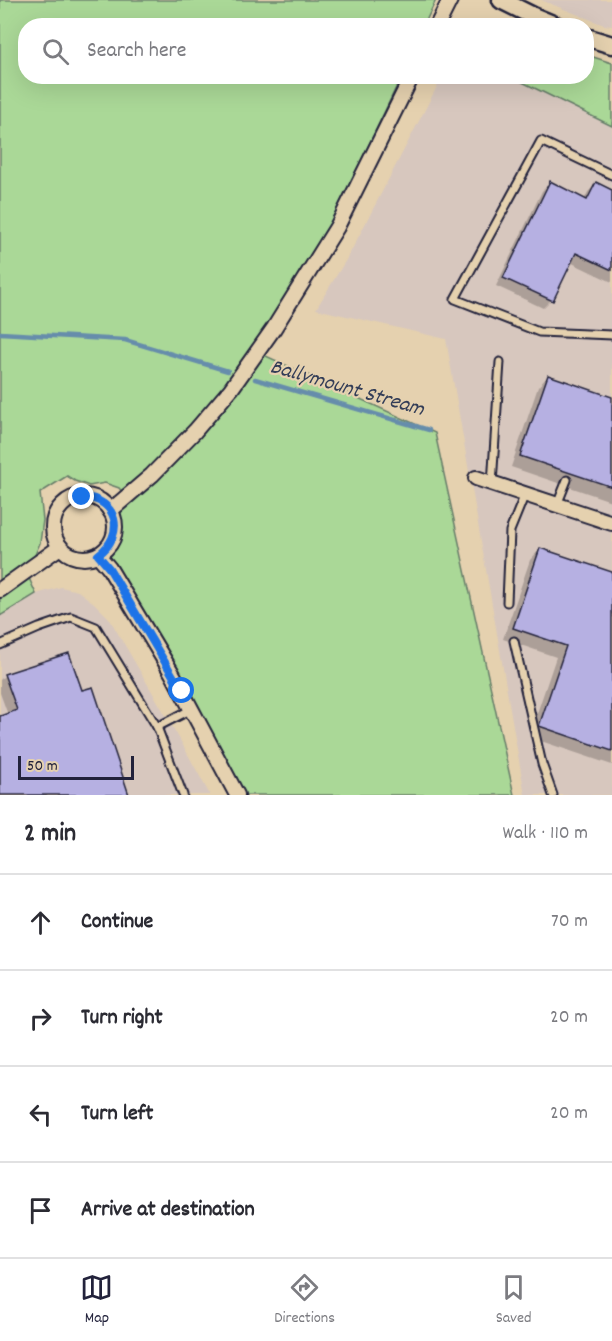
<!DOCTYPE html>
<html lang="en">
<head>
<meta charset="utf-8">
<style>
  :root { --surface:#fff; --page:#f2f2f3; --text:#2b2b33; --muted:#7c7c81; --line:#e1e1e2; --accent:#22223b }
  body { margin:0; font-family:Dekko,sans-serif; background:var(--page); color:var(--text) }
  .scale { position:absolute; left:18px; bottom:15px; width:116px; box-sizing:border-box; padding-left:6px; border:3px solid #22223b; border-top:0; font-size:16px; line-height:21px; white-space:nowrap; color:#22223b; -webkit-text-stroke:4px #e5d1af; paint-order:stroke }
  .stop { position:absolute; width:18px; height:18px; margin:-14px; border:4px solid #1a73e8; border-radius:50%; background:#fff }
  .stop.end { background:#1a73e8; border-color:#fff; box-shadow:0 2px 6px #0008 }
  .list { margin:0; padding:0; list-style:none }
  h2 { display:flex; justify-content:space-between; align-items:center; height:78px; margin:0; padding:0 24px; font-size:26px }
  h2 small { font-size:20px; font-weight:400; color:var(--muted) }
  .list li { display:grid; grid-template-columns:39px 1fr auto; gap:18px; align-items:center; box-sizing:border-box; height:96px; padding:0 24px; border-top:2px solid var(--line) }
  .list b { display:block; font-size:22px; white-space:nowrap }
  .list em { font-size:20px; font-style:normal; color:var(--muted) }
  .icon { flex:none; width:33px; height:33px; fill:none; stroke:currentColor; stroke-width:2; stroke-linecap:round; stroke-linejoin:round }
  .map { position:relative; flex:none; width:612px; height:795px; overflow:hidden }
  .search { position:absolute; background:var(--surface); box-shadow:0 6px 24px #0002; left:18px; right:18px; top:18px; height:66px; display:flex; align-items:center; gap:15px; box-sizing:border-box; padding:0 21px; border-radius:24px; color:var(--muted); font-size:22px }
  .sheet { height:462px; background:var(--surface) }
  nav { display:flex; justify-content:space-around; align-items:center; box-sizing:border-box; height:84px; border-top:2px solid var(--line); background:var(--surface); font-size:16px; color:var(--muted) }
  nav a { display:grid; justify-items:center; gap:3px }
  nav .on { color:var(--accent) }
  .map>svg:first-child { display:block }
  .built { fill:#d7c7be }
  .green { fill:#aad897; stroke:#667d69; stroke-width:1.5 }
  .shadow { fill:#0003 }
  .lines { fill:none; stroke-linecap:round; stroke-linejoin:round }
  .stream { stroke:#668dab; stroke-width:4.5 }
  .building { fill:#b6b0e2; stroke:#22223b; stroke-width:1.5 }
  .service-casing { stroke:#22223b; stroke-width:11 }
  .minor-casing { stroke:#22223b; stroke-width:18 }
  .tertiary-casing { stroke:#22223b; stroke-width:21 }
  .service { stroke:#e5d1af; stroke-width:7 }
  .minor { stroke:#e5d1af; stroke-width:14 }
  .tertiary { stroke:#e5d1af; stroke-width:16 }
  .route { stroke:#1a73e8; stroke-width:8 }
  .labels { text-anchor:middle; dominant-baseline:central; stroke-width:4.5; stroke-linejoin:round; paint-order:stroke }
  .water-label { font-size:22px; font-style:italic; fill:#333d57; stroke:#e5d1af }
</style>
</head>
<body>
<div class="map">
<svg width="612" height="795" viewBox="0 0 612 795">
  <rect width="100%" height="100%" fill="#e5d1af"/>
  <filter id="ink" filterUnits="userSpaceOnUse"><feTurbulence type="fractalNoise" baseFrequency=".0167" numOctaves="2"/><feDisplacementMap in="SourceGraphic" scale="12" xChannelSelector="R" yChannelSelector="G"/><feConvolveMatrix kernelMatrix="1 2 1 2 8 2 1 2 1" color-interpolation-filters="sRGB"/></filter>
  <g filter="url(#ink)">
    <!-- built -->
    <g class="built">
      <path d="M541,0h71v26l-8,-1z"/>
      <path d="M442,77h70l100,49v669h-87l-79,-456 -130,-30 33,-54z"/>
      <path d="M61,587l17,4 16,12 15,15 70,120 31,57h-210v-179l36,-22z"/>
    </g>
    <!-- green -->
    <g class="green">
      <path d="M0,0h436l-12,25 -398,1v50l375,1 -66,139 -61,112 -17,24 178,81 79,362h-277l-139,-240c13,-10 20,-22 15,-39l13,-19 -7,-9 -14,-5 -16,3 -14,-5 -8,-5 -27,17 3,27 -3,23 -11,26v9l7,16 -36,22z"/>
      <path d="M587,55l25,8v63l-100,-49 74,-1z"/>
    </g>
    <!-- shadow -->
    <g class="shadow">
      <path d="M550,183l34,17 4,-8 8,-8 16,8v90l-42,-20 -19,38 -8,8 -47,-22 46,-95z"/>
      <path d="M548,376l64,22v101l-1,2 -100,-34 27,-80z"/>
      <path d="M540,549l72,25v191l-83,-28 27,-80 -53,-18 27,-79z"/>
      <path d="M68,655l13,37 46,103h-127v-78l8,-2 -8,-22v-13l5,-5z"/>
    </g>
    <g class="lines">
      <!-- stream -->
      <g class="stream">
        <path d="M0,333l125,7 103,31"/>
        <path d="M255,379l174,51"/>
      </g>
    </g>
    <!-- building -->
    <g class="building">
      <path d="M550,181l37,19 9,-18 16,8v80l-36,-17 -23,48 -50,-23z"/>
      <path d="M548,375l64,22v90l-92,-31z"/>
      <path d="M540,548l72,24v179l-73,-25 27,-80 -53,-18z"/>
      <path d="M69,653l13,37 11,-3 36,108h-129v-79l17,-6 -13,-36z"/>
    </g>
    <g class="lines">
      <!-- service casing -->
      <g class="service-casing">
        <g id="service">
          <path d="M612,175l-71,-34 -86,158 84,33 73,3"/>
          <path d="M492,484l8,-122"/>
          <path d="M557,505l10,-25"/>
          <path d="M507,602l3,-71 15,-37"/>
          <path d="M514,641l28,123 11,31"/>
          <path d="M0,645l39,-17 32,-11 25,10 61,100 35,-18"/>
          <path d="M157,727l26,68"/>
        </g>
      </g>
      <!-- minor casing -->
      <g class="minor-casing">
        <g id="minor">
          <path d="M437,26l13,-26"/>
          <path d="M476,478l136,45"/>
          <circle cx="84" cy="527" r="31"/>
          <path d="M110,511l42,-36 43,-44 36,-42 43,-61 63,-101 75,-151"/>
          <path d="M98,555l11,13 63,105 65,122"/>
          <path d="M0,590l60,-43"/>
        </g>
      </g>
      <!-- tertiary casing -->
      <g class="tertiary-casing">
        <g id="tertiary">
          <path d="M501,0l32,16 24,10"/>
          <path d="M586,37l26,8"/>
        </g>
      </g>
      <!-- service -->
      <use href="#service" class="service"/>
      <!-- minor -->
      <use href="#minor" class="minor"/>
      <!-- tertiary -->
      <use href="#tertiary" class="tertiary"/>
    </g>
  </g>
  <g class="lines" filter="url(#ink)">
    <!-- route -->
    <path class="route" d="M82,497c36,1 44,38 16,58l11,13 73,123"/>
  </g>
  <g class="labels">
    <!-- water labels -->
    <g class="water-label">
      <text transform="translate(347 389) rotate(16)">Ballymount Stream</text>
    </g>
  </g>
</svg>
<div class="scale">50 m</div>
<div class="stop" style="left:182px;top:691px"></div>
<div class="stop end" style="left:82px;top:497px"></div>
<div class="search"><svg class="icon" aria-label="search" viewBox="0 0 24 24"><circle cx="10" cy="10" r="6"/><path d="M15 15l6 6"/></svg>Search here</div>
</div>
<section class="sheet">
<h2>2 min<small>Walk · 110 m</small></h2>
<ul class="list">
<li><svg class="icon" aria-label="ahead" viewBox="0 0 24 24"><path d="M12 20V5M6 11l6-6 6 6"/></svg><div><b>Continue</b></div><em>70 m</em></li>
<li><svg class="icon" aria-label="right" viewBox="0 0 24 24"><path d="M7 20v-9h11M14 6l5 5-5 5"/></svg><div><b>Turn right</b></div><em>20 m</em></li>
<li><svg class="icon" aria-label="left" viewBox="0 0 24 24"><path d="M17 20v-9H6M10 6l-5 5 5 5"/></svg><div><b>Turn left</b></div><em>20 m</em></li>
<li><svg class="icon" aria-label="arrive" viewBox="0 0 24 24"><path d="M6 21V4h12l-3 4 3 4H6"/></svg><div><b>Arrive at destination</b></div></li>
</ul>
</section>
<nav>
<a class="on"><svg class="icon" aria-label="map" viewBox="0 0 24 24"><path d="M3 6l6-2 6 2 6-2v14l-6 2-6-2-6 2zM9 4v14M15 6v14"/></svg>Map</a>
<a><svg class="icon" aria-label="directions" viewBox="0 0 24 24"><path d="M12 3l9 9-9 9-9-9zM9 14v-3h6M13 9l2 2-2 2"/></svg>Directions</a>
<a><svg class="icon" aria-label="saved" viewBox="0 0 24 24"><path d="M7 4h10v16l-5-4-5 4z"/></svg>Saved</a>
</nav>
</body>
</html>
